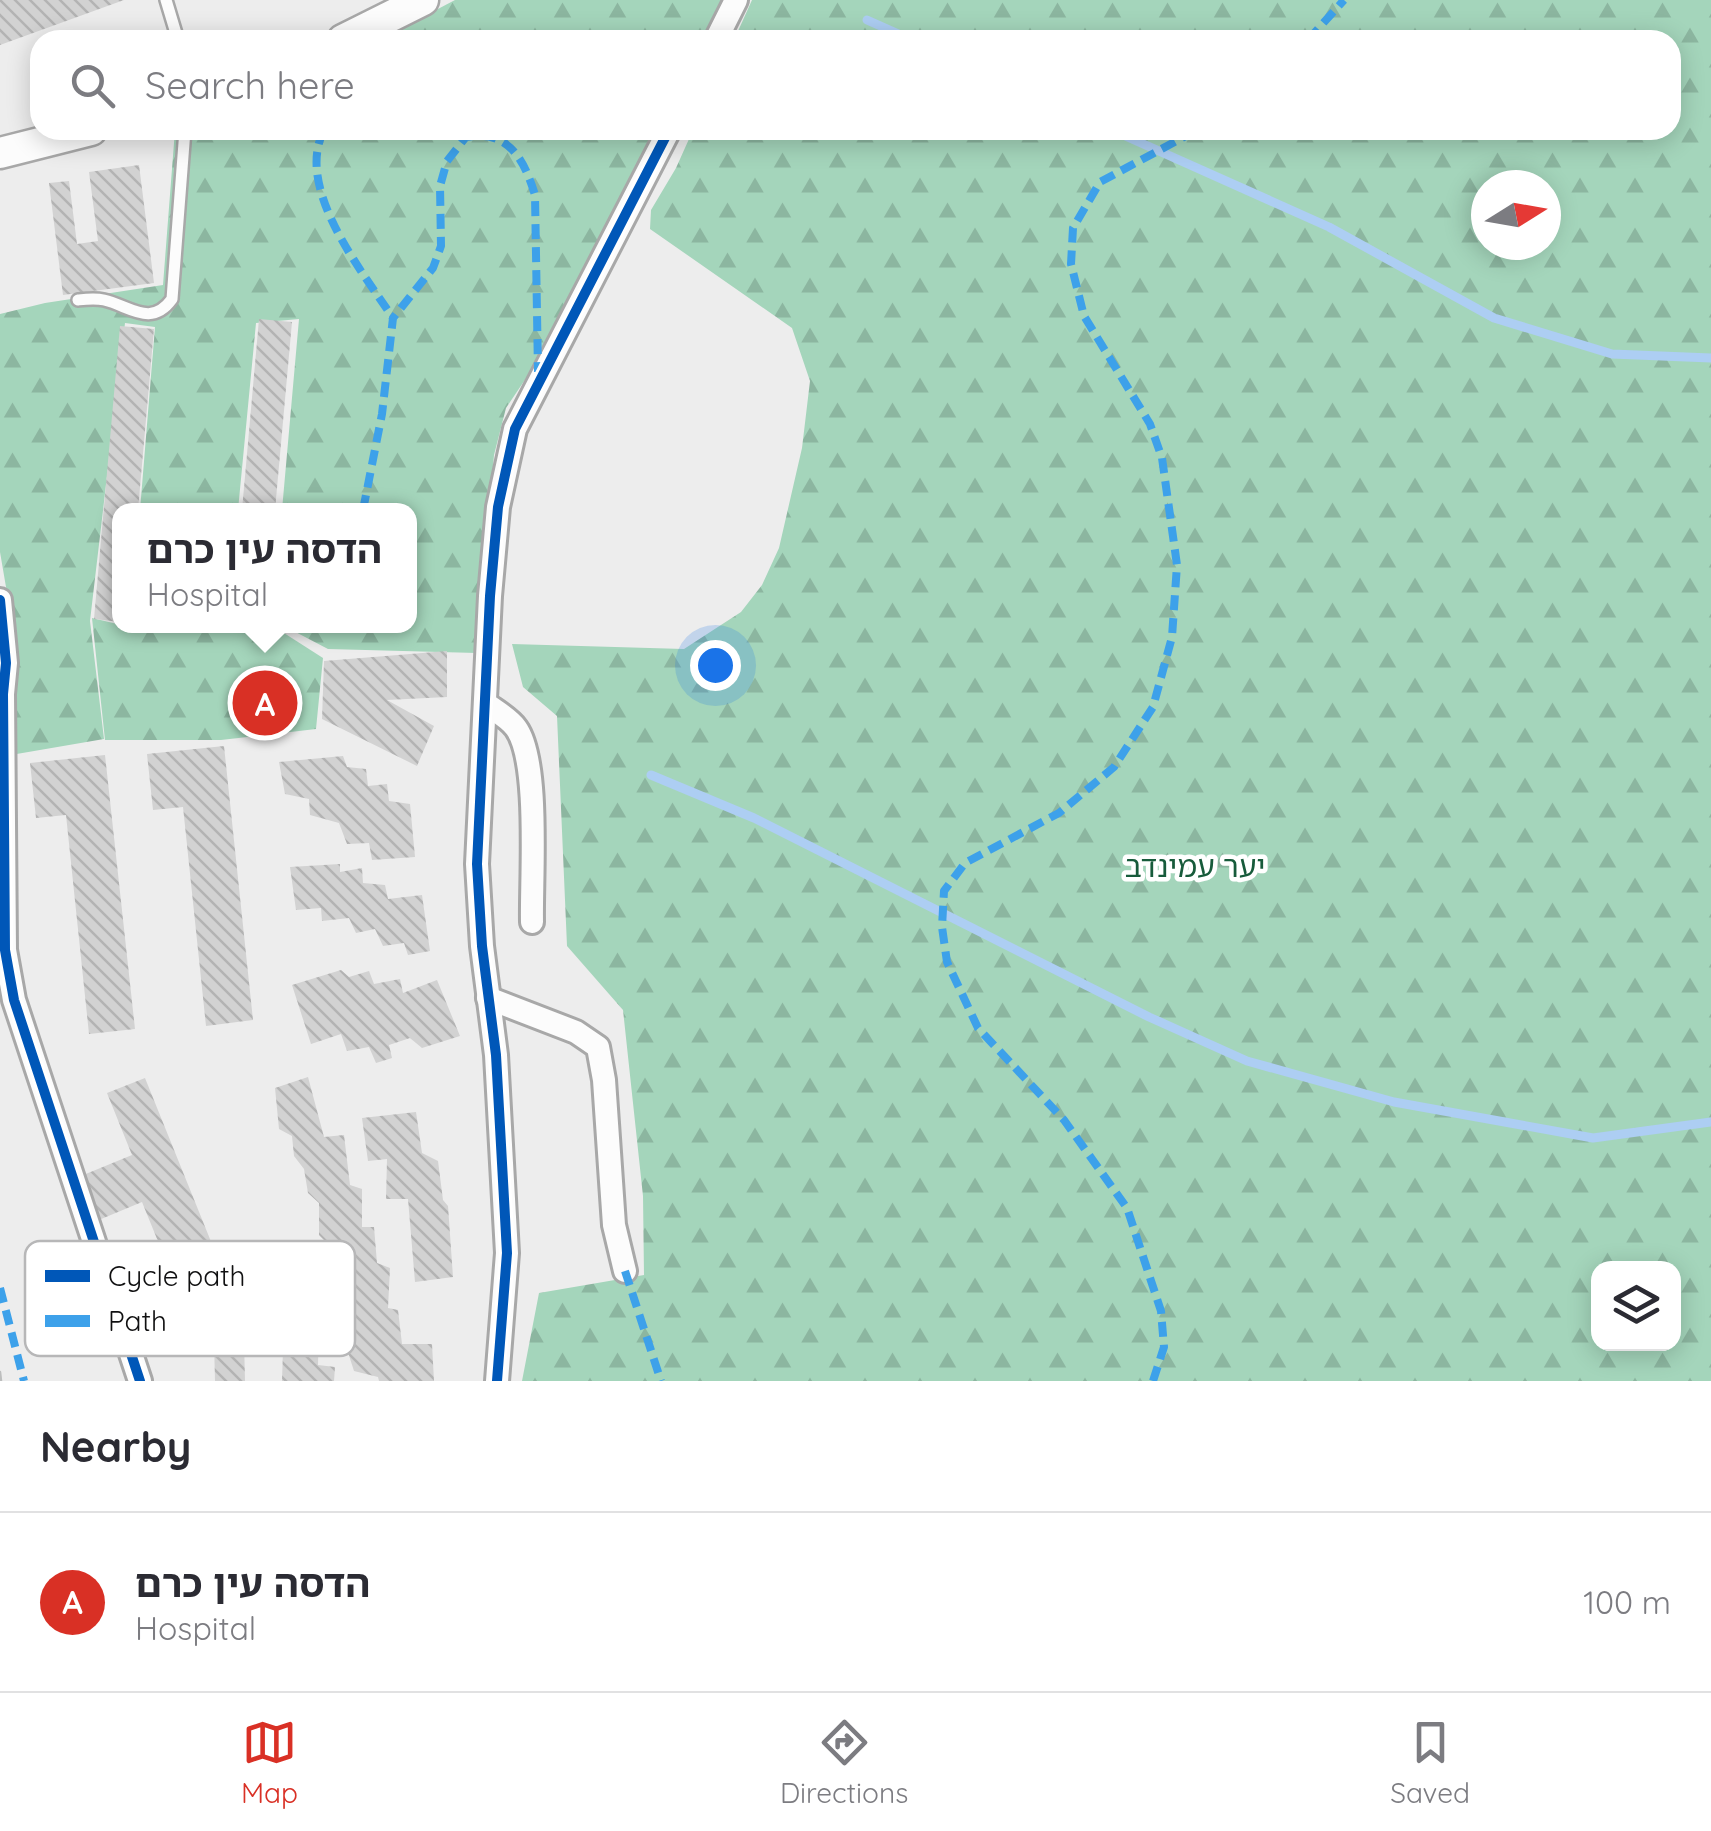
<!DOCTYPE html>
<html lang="en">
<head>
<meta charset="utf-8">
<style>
  :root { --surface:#fff; --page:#f2f2f3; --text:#2b2b33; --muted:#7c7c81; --line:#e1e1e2; --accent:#d93025 }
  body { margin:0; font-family:Quicksand,"Noto Sans Hebrew",sans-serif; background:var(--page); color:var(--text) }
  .controls { position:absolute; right:30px; bottom:30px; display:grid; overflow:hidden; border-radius:20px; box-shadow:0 5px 25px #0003 }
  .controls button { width:90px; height:90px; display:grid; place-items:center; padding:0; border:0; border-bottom:2px solid var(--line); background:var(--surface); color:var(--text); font:50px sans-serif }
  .compass { position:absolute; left:1471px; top:170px; width:90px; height:90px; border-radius:50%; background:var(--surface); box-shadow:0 5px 25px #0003; rotate:79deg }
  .you { position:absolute; left:715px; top:665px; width:35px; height:35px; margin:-25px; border:8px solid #fff; border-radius:50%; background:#1a73e8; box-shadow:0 0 0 15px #1a73e833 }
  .badge { display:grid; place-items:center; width:65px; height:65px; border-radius:50%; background:var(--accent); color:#fff; font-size:32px; font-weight:700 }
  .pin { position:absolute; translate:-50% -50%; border:5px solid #fff; box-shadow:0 2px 10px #0006 }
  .popup { position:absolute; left:112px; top:503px; width:305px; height:130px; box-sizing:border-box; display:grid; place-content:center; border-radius:20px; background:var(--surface); filter:drop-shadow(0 2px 8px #0005); font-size:32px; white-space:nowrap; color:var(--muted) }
  .popup b { font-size:38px; color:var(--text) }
  .popup::after { content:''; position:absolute; left:50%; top:100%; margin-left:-20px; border:20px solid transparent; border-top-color:var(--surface) }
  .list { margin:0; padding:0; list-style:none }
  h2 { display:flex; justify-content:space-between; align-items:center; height:130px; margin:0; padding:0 40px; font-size:42px }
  h2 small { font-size:32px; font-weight:400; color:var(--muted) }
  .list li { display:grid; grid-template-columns:65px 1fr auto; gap:30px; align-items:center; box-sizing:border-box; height:180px; padding:0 40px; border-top:2px solid var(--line) }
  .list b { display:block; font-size:38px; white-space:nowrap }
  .list p { margin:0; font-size:32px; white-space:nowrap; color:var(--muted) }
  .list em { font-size:32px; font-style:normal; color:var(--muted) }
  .icon { flex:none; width:55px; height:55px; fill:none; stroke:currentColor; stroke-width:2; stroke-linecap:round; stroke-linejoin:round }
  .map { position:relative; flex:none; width:1711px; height:1381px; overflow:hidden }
  .search { position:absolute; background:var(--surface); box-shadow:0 5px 25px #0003; left:30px; right:30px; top:30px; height:110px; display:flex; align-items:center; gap:25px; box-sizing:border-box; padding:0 35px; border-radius:30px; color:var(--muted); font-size:38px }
  .sheet { height:310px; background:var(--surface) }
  nav { display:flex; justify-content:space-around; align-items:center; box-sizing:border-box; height:140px; border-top:2px solid var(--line); background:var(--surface); font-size:28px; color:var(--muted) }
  nav a { display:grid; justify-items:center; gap:5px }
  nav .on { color:var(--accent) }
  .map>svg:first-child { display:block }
  .forest { fill:url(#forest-firs); fill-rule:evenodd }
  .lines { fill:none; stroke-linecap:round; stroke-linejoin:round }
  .stream { stroke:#adcef3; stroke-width:9 }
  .building { fill:url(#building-back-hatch) }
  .service-casing { stroke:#a8a8a8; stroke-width:16 }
  .minor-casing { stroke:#a8a8a8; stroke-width:28 }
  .tertiary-casing { stroke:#a8a8a8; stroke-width:35 }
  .service { stroke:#fcfcfc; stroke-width:11 }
  .minor { stroke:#fcfcfc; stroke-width:22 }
  .tertiary { stroke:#fcfcfc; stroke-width:30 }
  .tram { stroke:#bdbebe; stroke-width:2.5 }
  .quiet { stroke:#3da1ea; stroke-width:8; stroke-dasharray:15 8; stroke-linecap:butt }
  .cycleway-casing { stroke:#fff; stroke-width:16 }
  .cycleway { stroke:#0057b8; stroke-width:10 }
  .labels { text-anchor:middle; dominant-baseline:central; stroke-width:9; stroke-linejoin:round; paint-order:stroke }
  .park-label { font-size:30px; fill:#175b3b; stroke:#fff }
  .key { fill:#fff; stroke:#b7b7b8; stroke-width:2.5 }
  .key-label { font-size:28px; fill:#101011 }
</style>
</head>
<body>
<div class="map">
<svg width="1711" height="1381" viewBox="0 0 1711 1381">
  <defs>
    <pattern id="forest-firs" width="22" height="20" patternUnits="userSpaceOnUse" patternTransform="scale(2.5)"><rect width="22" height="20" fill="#a4d5bb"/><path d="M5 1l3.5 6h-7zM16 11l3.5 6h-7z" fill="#8cb6a0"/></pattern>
    <pattern id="building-back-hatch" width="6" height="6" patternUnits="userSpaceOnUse" patternTransform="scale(2.5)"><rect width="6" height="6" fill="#d2d2d2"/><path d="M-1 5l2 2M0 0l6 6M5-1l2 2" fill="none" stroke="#b3b3b3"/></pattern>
  </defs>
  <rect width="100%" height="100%" fill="#ededed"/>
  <!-- forest -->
  <g class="forest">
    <path d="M455,0h268l-21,40h-323z"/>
    <path d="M752,0h959v1381h-1189l17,-88 105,-18 -1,-79 -20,-186 -56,-64 -10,-230 -34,-29 -11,-43 172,5 57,-37 21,-27 17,-37 23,-100 8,-67 -18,-53 -142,-99 1,-19 25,-42 17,-38h978v-90h-937zM1486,185h60v60h-60zM1598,1268h76v76h-76z"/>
    <path d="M175,130h481l-109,217 -41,61 -12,47 -17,198 -149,-4 -44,-23h126v-116h-128l17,-191 -43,4 -18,187h-98l15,-183 -30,-4 -35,298 14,118 -99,17 14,-93 -19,-111v-238l45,-11 118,-18z"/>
    <path d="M92,618l38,9 143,-1 50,32 -7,71 -95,11h-116z"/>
  </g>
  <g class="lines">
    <!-- stream -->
    <g class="stream">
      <path d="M867,20l45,20"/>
      <path d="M1112,130l217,97 165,91 118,36 99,4"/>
      <path d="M651,775l103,43 395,199 98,44 147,41 199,36 118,-16"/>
    </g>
  </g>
  <!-- building -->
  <g class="building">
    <path d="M0,0h124l-124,45z"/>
    <path d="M139,165l15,118 -91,12 -14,-112 20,-2 8,63 21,-3 -9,-69z"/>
    <path d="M259,319l33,3 -17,188h-33z"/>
    <path d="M120,326l34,3 -16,181h-18v112l-26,-3z"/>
    <path d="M447,651v46l-60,3 47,26 -17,40 -95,-47 2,-58z"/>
    <path d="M224,746l29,274 -47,6 -23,-219 -30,3 -6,-56z"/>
    <path d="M105,755l30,274 -46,5 -23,-219 -30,3 -6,-55z"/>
    <path d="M343,756l4,11 19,2 2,17 19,-2 2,17 21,3 5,53 -43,3 -3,-17 -22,1 -8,-21 -29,-8 -1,-16 -24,-5 -6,-32z"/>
    <path d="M340,864v8l22,-4 1,15 22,2 3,14 34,-4 8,56 -22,4 -4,-12 -21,3 -8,-17 -19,4 -7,-15 -27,3 -1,-13 -25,2 -6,-43z"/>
    <path d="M341,970l8,7 20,-6 5,13 26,-5 3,14 34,-13 23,56 -38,12 -12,-10 -21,7 3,13 -16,5 -7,-16 -22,4 -6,-17 -30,10 -19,-59z"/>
    <path d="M308,1077l16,60 20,-2 6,50 12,4v38h12l3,36 13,5 -2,40 10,2 4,34h30l2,37h-55l-1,-4 -24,-6 -11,-34 7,-29 -20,-33 -1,-30 -10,-10v-32l-11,-10 -4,-24 -10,-13 -2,-20 -13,-7 -4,-41z"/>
    <path d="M145,1078l92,228 -45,19 -50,-123 -48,20 -18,-44 56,-23 -25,-62z"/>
    <path d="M416,1112l6,41 16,8 5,39 5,6 5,71 -38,5 -7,-83h-22l1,-40 -19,2 -6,-43z"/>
    <path d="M284,1318l35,5 -1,42 17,2 -1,14h-52z"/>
    <path d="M244,1340l1,41h-30l-1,-40z"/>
  </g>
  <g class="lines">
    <!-- service casing -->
    <g class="service-casing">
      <g id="service">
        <path d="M166,0l12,40"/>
        <path d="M78,300c9,-1 17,-2 26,0 26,6 47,28 68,-1l13,-169"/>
      </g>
    </g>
    <!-- minor casing -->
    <g class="minor-casing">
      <g id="minor">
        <path d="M716,40l20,-40"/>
        <path d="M0,600l6,63 -3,31 2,256 9,50 126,381"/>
        <path d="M485,703c9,7 24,15 31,25 24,33 15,150 16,194"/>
        <path d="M488,998l88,34 22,15 6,33 10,145 11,46"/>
        <path d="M497,1381l10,-128 -11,-198 -14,-109 -5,-82 13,-268 8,-89 17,-78 154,-299"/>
      </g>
    </g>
    <!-- tertiary casing -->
    <g class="tertiary-casing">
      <g id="tertiary">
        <path d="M343,40l80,-40"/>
        <path d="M0,153l91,-23"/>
      </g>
    </g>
    <!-- service -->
    <use href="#service" class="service"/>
    <!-- minor -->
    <use href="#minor" class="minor"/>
    <!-- tertiary -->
    <use href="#tertiary" class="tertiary"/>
    <!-- tram -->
    <path class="tram" d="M0,1372l1,9"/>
    <!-- quiet -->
    <g class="quiet">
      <path d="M1308,40l36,-40"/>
      <path d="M324,130c-30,58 38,141 69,188"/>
      <path d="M363,510l19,-96 11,-96 40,-50 8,-22 -1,-60 7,-25 19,-24c42,-8 58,22 69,58l3,177"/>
      <path d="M625,1271l36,110"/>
      <path d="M0,1288l24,93"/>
      <path d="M1153,1381l11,-34 -3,-36 -34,-103 -63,-88 -86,-92 -31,-66 -5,-35 2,-36 21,-28 94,-50 55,-46 39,-60 19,-70 5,-72 -15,-107 -12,-34 -66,-108 -13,-52 2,-36 27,-46 97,-52"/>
    </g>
    <!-- cycleway casing -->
    <g class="cycleway-casing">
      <g id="cycleway">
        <path d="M0,600l6,63 -3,31 2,256 9,50 126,381"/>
        <path d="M497,1381l10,-128 -11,-198 -14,-109 -5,-82 13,-268 8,-89 17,-78 154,-299"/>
      </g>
    </g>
    <!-- cycleway -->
    <use href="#cycleway" class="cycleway"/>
  </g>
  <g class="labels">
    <!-- park labels -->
    <g class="park-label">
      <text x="1195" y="866">יער עמינדב</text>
    </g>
  </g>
  <!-- legend -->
  <rect x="25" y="1241" width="330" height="115" rx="15" class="key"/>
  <rect x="45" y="1270" width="45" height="12" fill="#0057b8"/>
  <rect x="45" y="1315" width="45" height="12" fill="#3da1ea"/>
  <g class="key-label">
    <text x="108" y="1286">Cycle path</text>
    <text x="108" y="1331">Path</text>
  </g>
</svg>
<div class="controls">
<button><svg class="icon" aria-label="layers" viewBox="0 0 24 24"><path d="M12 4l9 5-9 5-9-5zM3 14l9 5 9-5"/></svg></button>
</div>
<svg class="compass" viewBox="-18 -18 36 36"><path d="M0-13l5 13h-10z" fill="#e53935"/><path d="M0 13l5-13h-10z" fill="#7c7c81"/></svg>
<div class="you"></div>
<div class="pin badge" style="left:265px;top:703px">A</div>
<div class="popup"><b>הדסה עין כרם</b>Hospital</div>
<div class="search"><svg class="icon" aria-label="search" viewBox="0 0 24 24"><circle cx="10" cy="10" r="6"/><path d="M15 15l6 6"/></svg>Search here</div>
</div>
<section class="sheet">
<h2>Nearby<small></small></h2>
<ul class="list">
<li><span class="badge">A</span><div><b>הדסה עין כרם</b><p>Hospital</p></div><em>100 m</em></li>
</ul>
</section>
<nav>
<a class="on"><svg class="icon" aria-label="map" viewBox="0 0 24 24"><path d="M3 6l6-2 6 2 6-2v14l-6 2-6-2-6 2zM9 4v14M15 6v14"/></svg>Map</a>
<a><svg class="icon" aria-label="directions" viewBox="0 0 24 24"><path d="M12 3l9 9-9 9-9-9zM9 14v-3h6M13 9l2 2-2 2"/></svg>Directions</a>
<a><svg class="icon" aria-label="saved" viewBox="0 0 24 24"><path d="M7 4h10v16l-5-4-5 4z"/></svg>Saved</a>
</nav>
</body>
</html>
